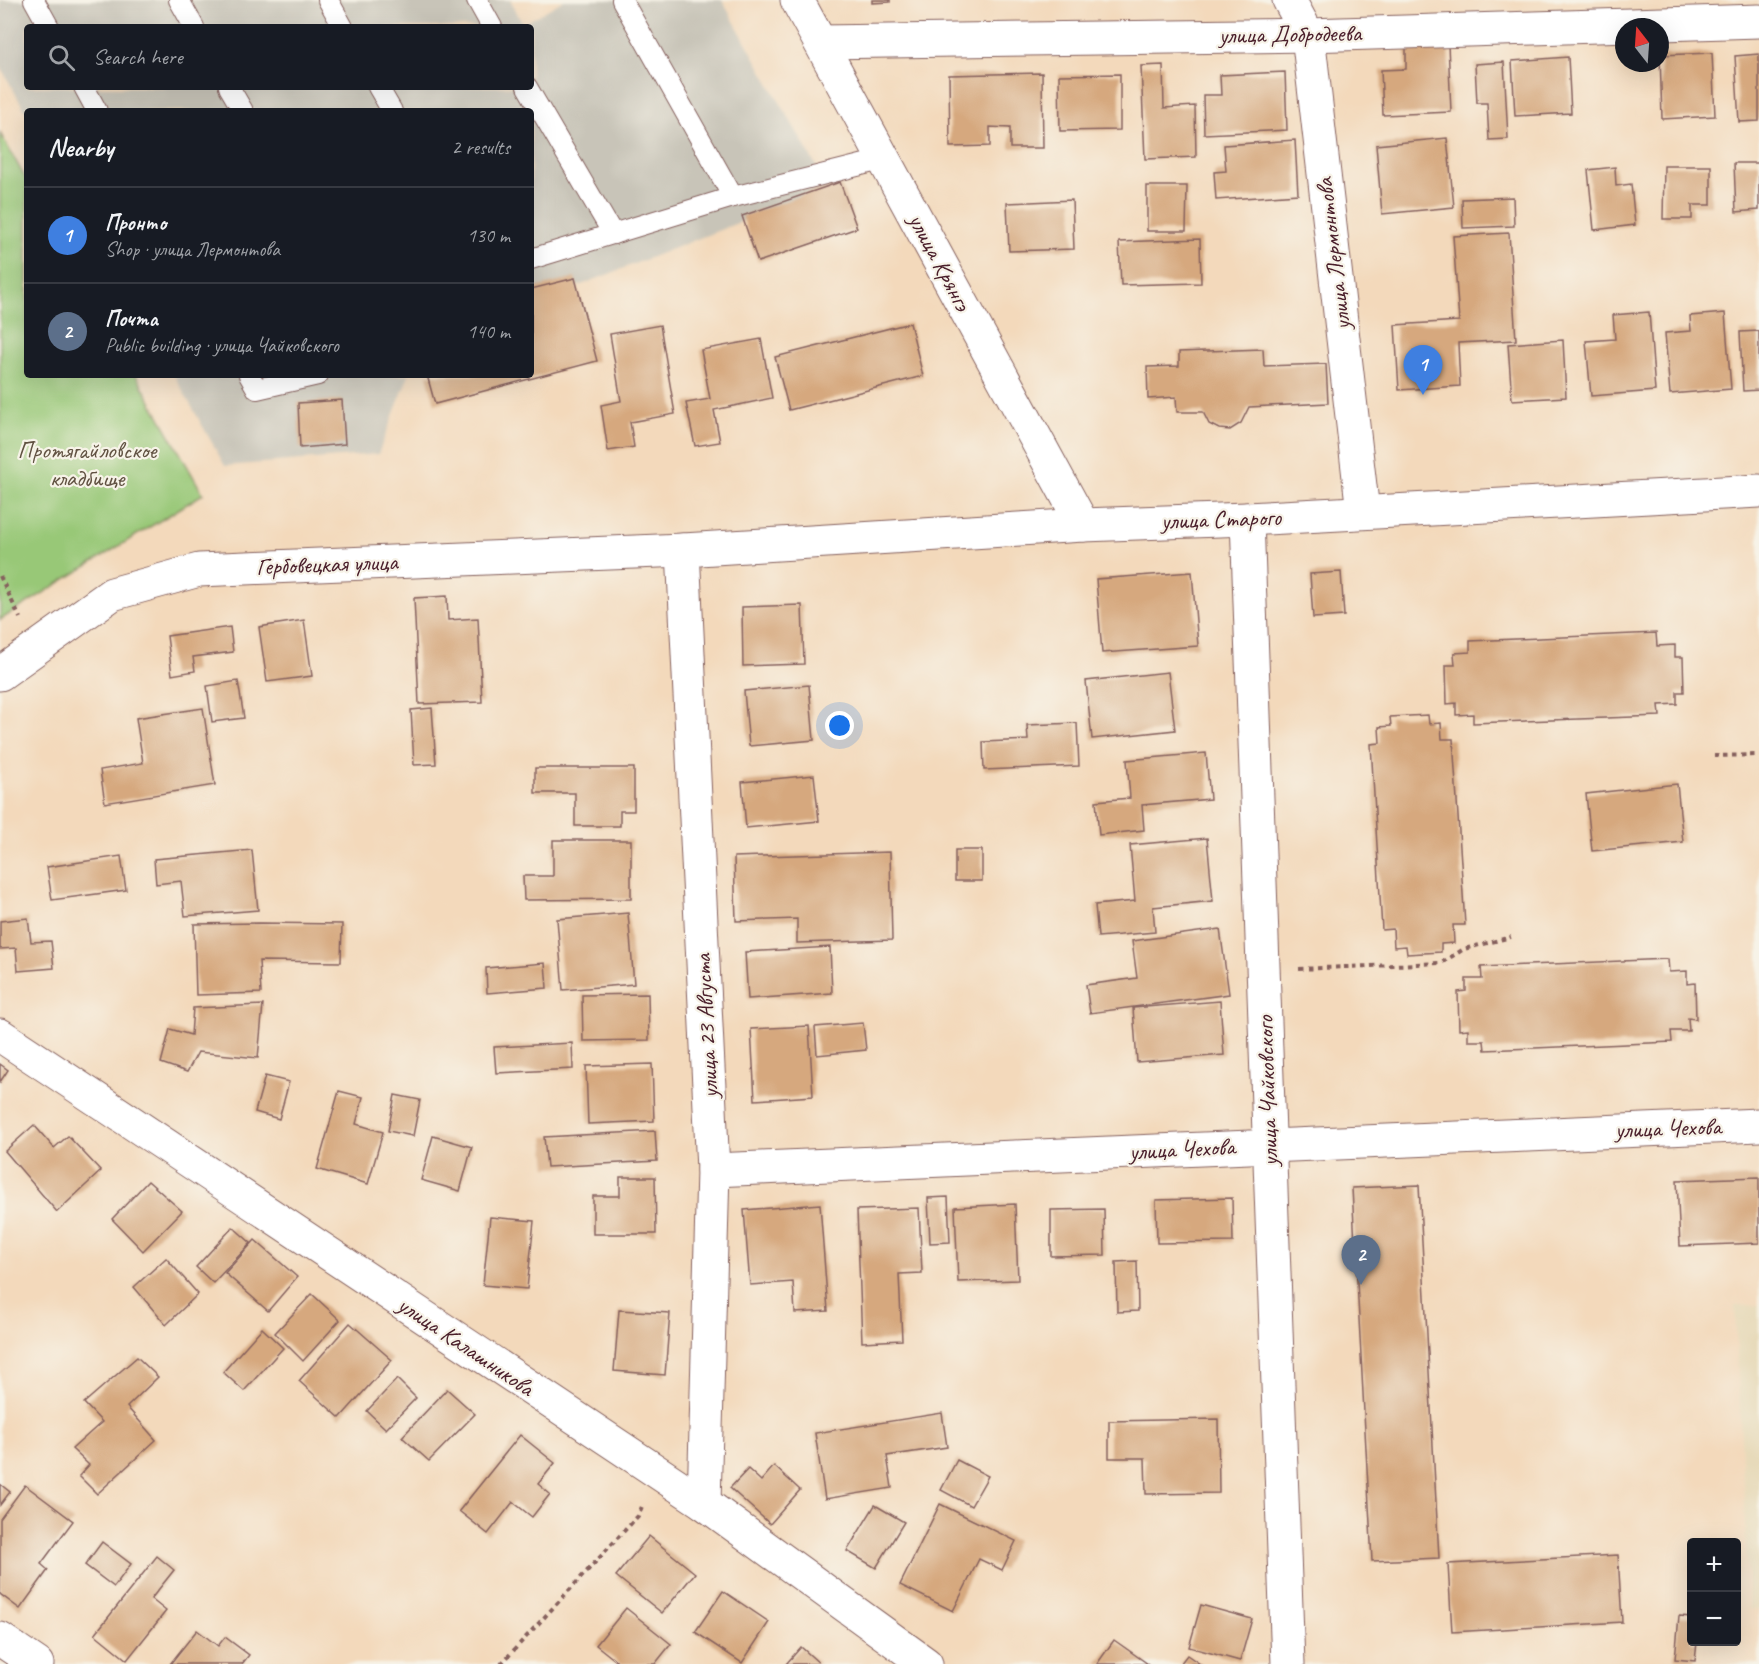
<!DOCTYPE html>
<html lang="en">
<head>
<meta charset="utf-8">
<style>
  :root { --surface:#171b24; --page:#242831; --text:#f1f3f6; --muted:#9ea1a6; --line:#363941; --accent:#0b8043 }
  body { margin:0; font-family:Caveat,sans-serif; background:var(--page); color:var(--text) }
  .controls { position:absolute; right:18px; bottom:18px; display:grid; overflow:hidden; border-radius:6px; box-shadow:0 6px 24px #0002 }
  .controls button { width:54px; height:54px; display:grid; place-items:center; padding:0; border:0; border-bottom:2px solid var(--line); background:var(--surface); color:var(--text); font:30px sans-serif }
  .compass { position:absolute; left:1615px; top:18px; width:54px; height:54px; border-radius:50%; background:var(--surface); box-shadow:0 6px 24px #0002; rotate:343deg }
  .you { position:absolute; left:840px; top:726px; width:21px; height:21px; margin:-15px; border:4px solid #fff; border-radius:50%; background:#1a73e8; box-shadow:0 0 0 9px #1a73e833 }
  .badge { display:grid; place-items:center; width:39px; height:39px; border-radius:50%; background:var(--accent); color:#fff; font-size:20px; font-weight:700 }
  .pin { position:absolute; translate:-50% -50px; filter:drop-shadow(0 2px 3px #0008) }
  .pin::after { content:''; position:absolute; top:32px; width:21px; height:18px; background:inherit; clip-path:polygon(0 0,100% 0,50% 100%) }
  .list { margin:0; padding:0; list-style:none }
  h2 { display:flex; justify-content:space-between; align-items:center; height:78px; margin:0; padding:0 24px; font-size:26px }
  h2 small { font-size:20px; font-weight:400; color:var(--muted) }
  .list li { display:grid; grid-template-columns:39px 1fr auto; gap:18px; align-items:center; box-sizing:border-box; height:96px; padding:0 24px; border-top:2px solid var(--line) }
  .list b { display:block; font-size:22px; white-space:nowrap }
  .list p { margin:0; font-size:20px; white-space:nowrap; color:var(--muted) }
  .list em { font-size:20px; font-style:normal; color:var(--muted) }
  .icon { flex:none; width:33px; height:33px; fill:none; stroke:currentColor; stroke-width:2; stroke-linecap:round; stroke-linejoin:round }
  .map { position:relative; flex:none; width:1759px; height:1664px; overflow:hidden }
  .search { position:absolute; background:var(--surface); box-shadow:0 6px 24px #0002; left:24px; top:24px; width:510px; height:66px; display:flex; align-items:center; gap:15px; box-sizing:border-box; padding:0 21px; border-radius:6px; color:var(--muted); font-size:22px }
  .panel { position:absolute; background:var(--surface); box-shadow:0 6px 24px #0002; left:24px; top:108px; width:510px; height:270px; border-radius:6px }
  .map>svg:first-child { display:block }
  .built { fill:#e7daba }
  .industrial { fill:#c8c4b8; fill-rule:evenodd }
  .green { fill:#98c877; stroke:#717451; stroke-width:1.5 }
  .building { fill:#d6a87e }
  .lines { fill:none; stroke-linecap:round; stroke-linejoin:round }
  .service-casing { stroke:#85605d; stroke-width:22 }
  .minor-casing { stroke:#85605d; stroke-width:35 }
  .tertiary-casing { stroke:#85605d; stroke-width:35 }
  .path { stroke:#85605d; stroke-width:4; stroke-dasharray:4.5 4.5; stroke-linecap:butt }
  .service { stroke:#fff; stroke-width:20 }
  .minor { stroke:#fff; stroke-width:33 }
  .tertiary { stroke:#fff; stroke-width:33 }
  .labels { text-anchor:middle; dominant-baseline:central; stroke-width:4.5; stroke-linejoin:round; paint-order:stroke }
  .street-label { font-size:24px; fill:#4a1f2b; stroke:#f7f3e8 }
  .park-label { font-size:24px; fill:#615242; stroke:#f7f3e8 }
</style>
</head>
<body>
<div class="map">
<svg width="1759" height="1664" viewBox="0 0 1759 1664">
  <rect width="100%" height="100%" fill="#f7f3e8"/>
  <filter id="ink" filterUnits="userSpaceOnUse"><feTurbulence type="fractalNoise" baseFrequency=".0167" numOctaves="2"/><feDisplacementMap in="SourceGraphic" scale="12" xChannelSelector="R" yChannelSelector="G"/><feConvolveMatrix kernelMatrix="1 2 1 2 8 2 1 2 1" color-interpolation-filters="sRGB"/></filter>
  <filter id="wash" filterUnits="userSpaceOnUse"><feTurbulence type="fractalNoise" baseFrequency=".008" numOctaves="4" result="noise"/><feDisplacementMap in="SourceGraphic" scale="24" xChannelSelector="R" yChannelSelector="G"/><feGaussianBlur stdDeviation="1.35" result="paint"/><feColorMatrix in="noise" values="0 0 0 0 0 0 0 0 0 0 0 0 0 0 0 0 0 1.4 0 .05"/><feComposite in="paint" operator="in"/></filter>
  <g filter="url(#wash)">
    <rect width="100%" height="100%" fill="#f3d9bb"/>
    <!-- built -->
    <path class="built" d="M1759,1305v304h-10l-14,-303z"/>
    <!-- industrial -->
    <g class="industrial">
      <path d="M0,0h510l13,24 41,-24h158l106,187 -297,118v-194h-504v3l-27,-48zM27,27h504v60h-504z"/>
      <path d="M174,375h235l-31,79 -153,12z"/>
    </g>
    <!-- green -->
    <path class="green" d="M0,133l27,48v194h109l67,119 -203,126z"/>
    <g id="blocks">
      <!-- building -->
      <g class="building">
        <path d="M872,0h18v2l-18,1z"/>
        <path d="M1448,44l3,68 -68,3 -2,-45 25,-1v-24z"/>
        <path d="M1712,53l3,63 -53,3 -2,-64z"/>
        <path d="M1759,54v67l-20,1 -4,-66z"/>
        <path d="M1568,57l3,56 -56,3 -3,-55z"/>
        <path d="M1504,62l4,77 -19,1 -2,-37h-10l-2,-39z"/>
        <path d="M1163,65l1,43 31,-2 1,51 -51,2 -4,-93z"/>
        <path d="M1285,72l2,58 -83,4 -1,-39h18l-1,-20z"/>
        <path d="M1042,73l1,75h-33v-20l-20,-1v19l-40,1 -1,-72z"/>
        <path d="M1120,74v56l-60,1 -1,-56z"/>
        <path d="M1447,138l7,69 -72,7 -6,-69z"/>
        <path d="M1295,140l3,54 -82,6 -2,-28 12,-1 -2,-26z"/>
        <path d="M1734,163h25v47l-23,2z"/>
        <path d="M1664,166h47v39h-19v14h-29z"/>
        <path d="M1615,167l1,19 15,-2 4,41 -41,5 -6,-60z"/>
        <path d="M840,182l17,46 -99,34 -16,-46z"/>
        <path d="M1147,186h40l-1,45h-39z"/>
        <path d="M1513,197l1,29 -51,2 -1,-29z"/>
        <path d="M1072,200l2,49 -65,2 -2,-48z"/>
        <path d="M1509,233l7,107 -58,3 2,43 -61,4 -4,-65 64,-4 -6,-85z"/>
        <path d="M1200,239l1,44 -80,2 -2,-43z"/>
        <path d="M575,278l22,83 -162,43 -8,-29h104v-86z"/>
        <path d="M1649,312l6,79 -64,5 -5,-55 29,-2 -2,-24z"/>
        <path d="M1725,313l6,76 -61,5 -5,-61 26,-2 -1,-15z"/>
        <path d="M910,323l13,53 -134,34 -14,-53z"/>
        <path d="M660,325l15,89 -45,8 4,25 -26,4 -7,-46 20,-4 -11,-67z"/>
        <path d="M1759,331v59l-16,1 -3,-59z"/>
        <path d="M761,339l11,59 -58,12 6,32 -25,4 -9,-43 24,-4 -9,-49z"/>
        <path d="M1563,340l3,57 -54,3 -4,-56z"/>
        <path d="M1263,349l1,17 62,-2 2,39 -79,4 -8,16 -11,7 -11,-1 -10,-5 -6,-12h-26l-1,-15 -28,2 -1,-32 32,-1v-14z"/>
        <path d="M342,400l3,44 -45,4 -2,-45z"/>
        <path d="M1192,572l6,74 -96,7 -6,-74z"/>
        <path d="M1341,572l3,44 -31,2 -3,-44z"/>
        <path d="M447,596l1,24 30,-2 4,84 -63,2 -5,-106z"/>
        <path d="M802,605l2,59 -61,2 -1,-59z"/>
        <path d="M304,620l8,56 -45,6 -8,-55z"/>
        <path d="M230,627l3,25 -40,5 2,14 -23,4 -5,-39z"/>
        <path d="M1656,633l1,13 18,-1v12h8l1,35h-7v12l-18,1 1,11 -187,7v-9l-17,1v-12l-9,1 -1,-39h9l-1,-12 16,-1v-11z"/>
        <path d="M1168,672l7,58 -83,9 -6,-58z"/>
        <path d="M238,681l6,37 -32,4 -5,-36z"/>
        <path d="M809,685l5,55 -65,6 -5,-55z"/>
        <path d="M203,708l12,77 -110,18 -5,-33 43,-7 -7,-45z"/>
        <path d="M432,708l4,56 -22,1 -3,-55z"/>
        <path d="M1428,715l1,9 12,-1 1,16h11l12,186h-12l1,18 -13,1v8l-34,2 -1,-8 -12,1 -1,-18 -11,1 -11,-186 9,-1 -1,-16 12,-1 -1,-9z"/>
        <path d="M1077,723l2,43 -95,4 -1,-28 45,-2 -1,-15z"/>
        <path d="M1206,753l4,46 -68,6 2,25 -45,5 -3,-34 34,-3 -3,-38z"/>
        <path d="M535,768h99v43h-14v15h-45v-33h-40z"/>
        <path d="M814,775l5,46 -73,7 -4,-46z"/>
        <path d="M1677,784l6,58 -91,9 -6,-57z"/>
        <path d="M1207,838l6,63 -60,6 2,25 -57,5 -3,-32 40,-4 -5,-56z"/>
        <path d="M553,840h78v59l-107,1 -1,-24h30z"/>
        <path d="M252,850l6,60 -73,6 -4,-35 -25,3 -2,-25z"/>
        <rect x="955" y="850" width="27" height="31"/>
        <path d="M890,852l2,88 -95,3v-24l-61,2 -2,-64z"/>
        <path d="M121,856l5,34 -74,10 -5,-33z"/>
        <path d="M628,913l6,71 -71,6 -6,-71z"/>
        <path d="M28,918l3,24 20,-1 3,27 -36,3 -2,-23 -16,1v-28z"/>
        <path d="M260,923l82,1 -1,38 -82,-1 2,32 -65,2 -2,-71z"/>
        <path d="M1220,929l9,65 -139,19 -4,-28 51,-7 -5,-37z"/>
        <path d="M830,947l2,46 -84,6 -3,-47z"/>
        <path d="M1668,959l1,13 18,-1v13l8,-1 1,36 -8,-1 1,13h-18l1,11 -187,8 -1,-9h-16v-12l-9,1 -1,-38 8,-1v-12h16l-1,-12z"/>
        <path d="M545,963l2,25 -60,5 -1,-25z"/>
        <path d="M648,994l1,46 -66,1 -1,-46z"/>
        <path d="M1220,1001l4,54 -87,7 -4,-54z"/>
        <path d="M263,1005l-5,53 -60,-6 -11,20 -26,-9 9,-34 21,6 2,-27z"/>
        <path d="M863,1023l3,27 -49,5 -2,-28z"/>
        <path d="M809,1026l4,70 -58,4 -4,-71z"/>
        <path d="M572,1043l1,26 -77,4 -2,-26z"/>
        <path d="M0,1064l8,6 -8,12z"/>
        <path d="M652,1064l2,57 -66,3 -2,-58z"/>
        <path d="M265,1076l24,6 -10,37 -24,-7z"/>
        <path d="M339,1091l24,6 -7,27 27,8 -15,52 -51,-15z"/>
        <path d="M395,1095l25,5 -7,36 -25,-5z"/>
        <path d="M34,1125l20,23 14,-12 33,35 -44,41 -52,-61z"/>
        <path d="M655,1131l2,30 -110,6 -3,-30z"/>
        <path d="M433,1136l39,11 -12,44 -39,-11z"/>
        <path d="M620,1177h35l1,57h-63v-38h27z"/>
        <path d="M1759,1177v66l-79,3 -3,-66z"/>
        <path d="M148,1181l34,30 -39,40 -31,-32z"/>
        <path d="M1419,1185l20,373 -67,3 -20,-373z"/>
        <path d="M948,1197l2,45 -20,1 -2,-45z"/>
        <path d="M1232,1198l1,44 -76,1 -1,-43z"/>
        <path d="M820,1204l8,107 -33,2 -2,-31 -43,3 -6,-75z"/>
        <path d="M1015,1204l3,76 -60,2 -3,-75z"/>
        <path d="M919,1208l3,65 -23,1 3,66 -40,2 -5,-132z"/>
        <path d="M1104,1209l1,46 -54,1v-46z"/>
        <path d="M490,1217l44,4 -7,68 -44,-4z"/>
        <path d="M233,1227l18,16 -38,40 -17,-16z"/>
        <path d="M255,1240l42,37 -29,34 -43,-38z"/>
        <path d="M166,1258l32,36 -32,31 -32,-38z"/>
        <path d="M1137,1261l1,50 -21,1 -1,-50z"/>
        <path d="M312,1294l28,26 -37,41 -28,-28z"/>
        <path d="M619,1310l51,3 -5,62 -51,-4z"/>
        <path d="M350,1323l42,37 -52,58 -41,-37z"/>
        <path d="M262,1328l21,20 -39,43 -21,-19z"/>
        <path d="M137,1357l21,20 -31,30 29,33 -59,54 -18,-18 10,-11 -17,-16 30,-27 -18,-19z"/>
        <path d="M397,1379l19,19 -30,31 -19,-18z"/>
        <path d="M447,1389l28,25 -46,47 -27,-24z"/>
        <path d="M942,1413l5,34 -60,9 5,32 -67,11 -10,-66z"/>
        <path d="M1218,1419l1,74 -73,1 -1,-36h-36v-37z"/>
        <path d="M520,1435l35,28 -17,21 12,10 -18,23 -19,-15 -25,32 -29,-23z"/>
        <path d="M957,1460l31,16 -17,30 -30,-16z"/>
        <path d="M774,1466l26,24 -30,34 -40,-36 18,-19 13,12z"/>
        <path d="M0,1484l10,8 -10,13z"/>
        <path d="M25,1485l48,36 -32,43 7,6 -28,39 -20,-15v-75z"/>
        <path d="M940,1504l76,37 -14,29 -23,-11 -26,52 -53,-26z"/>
        <path d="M875,1505l29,17 -28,46 -29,-17z"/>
        <path d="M649,1536l46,37 -33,40 -46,-37z"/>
        <path d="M102,1542l29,22 -17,23 -29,-22z"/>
        <path d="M1618,1555l4,67 -170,10 -4,-68z"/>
        <path d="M157,1556l17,14 -23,29 15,12 -39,49 -32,-26z"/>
        <path d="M723,1591l46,31 -27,41 -47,-31z"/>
        <path d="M1201,1605l51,14 -12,42 -51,-14z"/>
        <path d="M626,1608l45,36 -16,20h-35l-24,-19z"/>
        <path d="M1679,1616l13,1v25h5l-2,19 -20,-2z"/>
        <path d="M197,1630l21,16 7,-9 24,18 -7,9h-72z"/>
        <path d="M1114,1640l34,24h-51z"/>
        <path d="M801,1647l19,17h-34z"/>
        <path d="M1187,1655l13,9h-20z"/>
      </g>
    </g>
  </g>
  <g filter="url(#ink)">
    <use href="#blocks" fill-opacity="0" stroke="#85605d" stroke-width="1.5"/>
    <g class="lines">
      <!-- service casing -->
      <g class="service-casing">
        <g id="service">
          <path d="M34,0l15,27"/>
          <path d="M179,0l15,27"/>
          <path d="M328,0l15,27"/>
          <path d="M477,0l15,27"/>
          <path d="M622,0l111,197"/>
          <path d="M84,87l13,24"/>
          <path d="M229,87l14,24"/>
          <path d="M378,87l14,24"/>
          <path d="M527,87l86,147"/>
          <path d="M531,259l202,-62 152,-38"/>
          <path d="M249,375l8,14 61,-14"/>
        </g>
      </g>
      <!-- minor casing -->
      <g class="minor-casing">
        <g id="minor">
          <path d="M1289,0l19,35 55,477"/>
          <path d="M821,42l487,-7 451,-14"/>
          <path d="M1247,519l41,1145"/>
          <path d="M683,550l30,620 -9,333"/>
          <path d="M0,1035l704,468 222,161"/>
          <path d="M713,1170l1046,-45"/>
          <path d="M0,1639l37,25"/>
        </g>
      </g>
      <!-- tertiary casing -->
      <g class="tertiary-casing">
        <g id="tertiary">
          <path d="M797,0l286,525"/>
          <path d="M0,674l112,-80 87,-24 484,-20 400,-25 164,-6 512,-28"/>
        </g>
      </g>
      <!-- path -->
      <g class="path">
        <path d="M0,576l20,42"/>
        <path d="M1714,756l45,-1"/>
        <path d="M1299,969l142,-6 23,-14 47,-12"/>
        <path d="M501,1664l137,-148 5,-12"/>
      </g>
      <!-- service -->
      <use href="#service" class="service"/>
      <!-- minor -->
      <use href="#minor" class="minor"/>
      <!-- tertiary -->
      <use href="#tertiary" class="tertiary"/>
    </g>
  </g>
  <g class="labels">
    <!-- street labels -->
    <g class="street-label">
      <text transform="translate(1290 34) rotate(-1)">улица Добродеева</text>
      <text transform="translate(1333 254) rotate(-97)">улица Лермонтова</text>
      <text transform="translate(940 262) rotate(62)">улица Крянгэ</text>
      <text transform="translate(1221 519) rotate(-2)">улица Старого</text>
      <text transform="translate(327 564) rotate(-2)">Гербовецкая улица</text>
      <text transform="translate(706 1026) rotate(-93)">улица 23 Августа</text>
      <text transform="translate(1267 1091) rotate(-92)">улица Чайковского</text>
      <text transform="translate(1668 1128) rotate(-2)">улица Чехова</text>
      <text transform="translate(1182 1149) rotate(-3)">улица Чехова</text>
      <text transform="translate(466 1346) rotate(34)">улица Калашникова</text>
    </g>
    <!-- park labels -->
    <g class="park-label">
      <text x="87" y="450">Протягайловское<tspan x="87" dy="28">кладбище</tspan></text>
    </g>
  </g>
</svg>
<div class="controls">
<button>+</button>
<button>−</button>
</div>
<svg class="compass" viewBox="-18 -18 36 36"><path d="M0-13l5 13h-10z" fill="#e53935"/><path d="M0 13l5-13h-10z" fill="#9ea1a6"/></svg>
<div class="you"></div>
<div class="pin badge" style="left:1423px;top:395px;background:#3f7fe0">1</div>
<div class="pin badge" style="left:1361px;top:1285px;background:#5c6f8a">2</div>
<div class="search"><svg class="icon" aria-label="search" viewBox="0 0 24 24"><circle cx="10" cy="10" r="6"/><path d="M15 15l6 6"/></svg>Search here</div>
<section class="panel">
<h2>Nearby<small>2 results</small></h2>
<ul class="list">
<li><span class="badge" style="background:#3f7fe0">1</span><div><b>Пронто</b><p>Shop · улица Лермонтова</p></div><em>130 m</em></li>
<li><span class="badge" style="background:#5c6f8a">2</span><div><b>Почта</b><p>Public building · улица Чайковского</p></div><em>140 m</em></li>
</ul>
</section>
</div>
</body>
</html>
